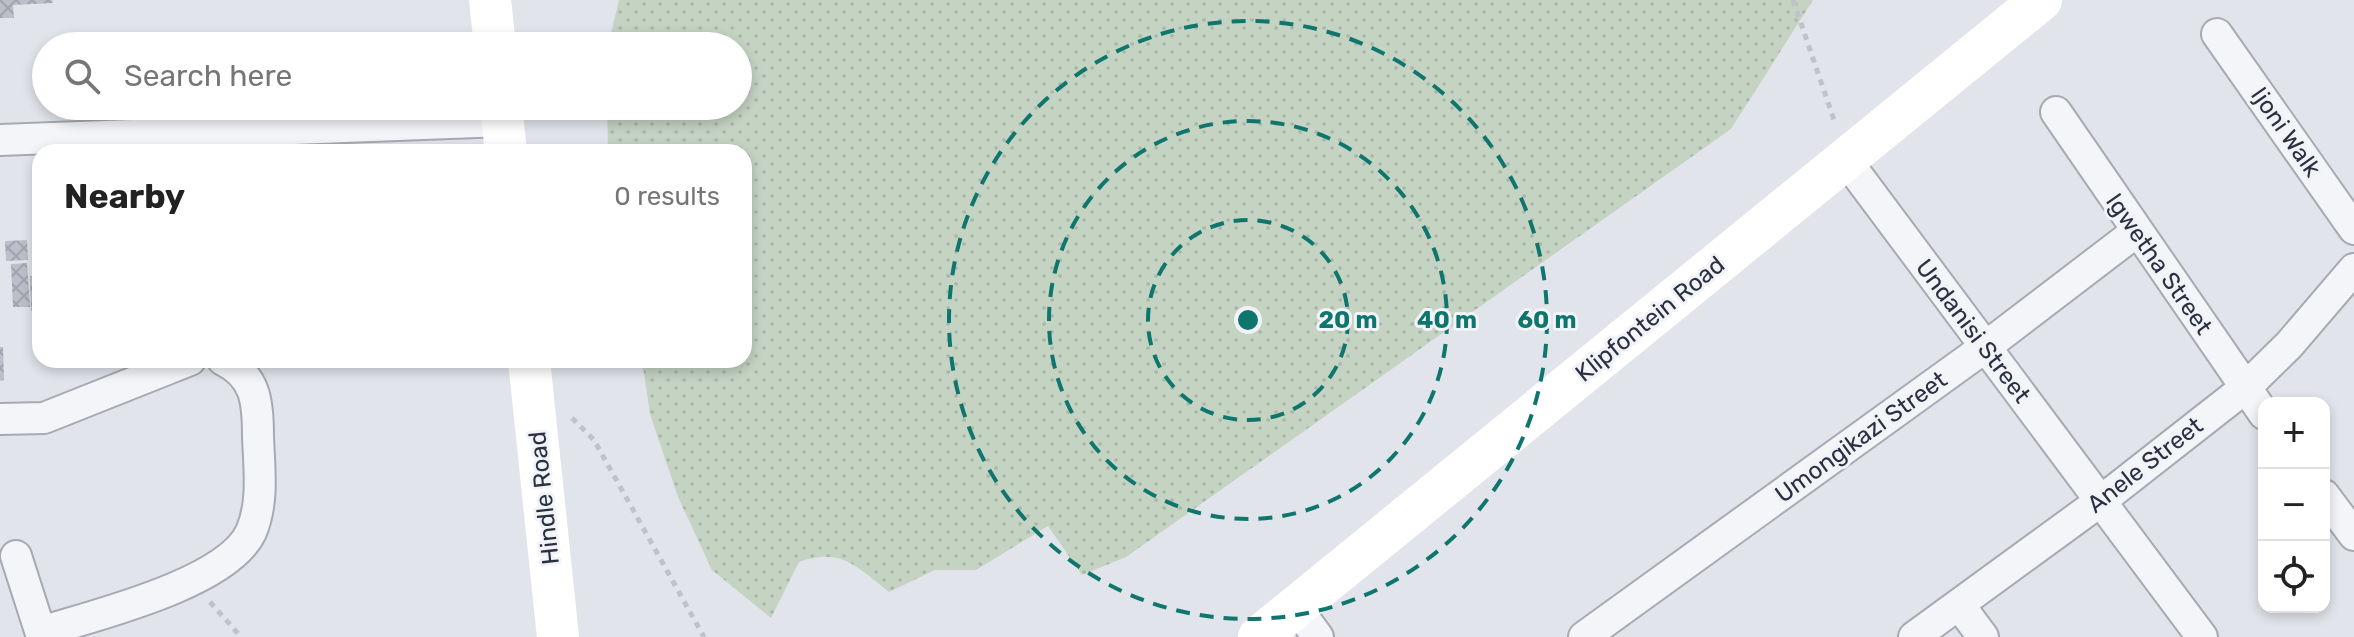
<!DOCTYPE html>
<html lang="en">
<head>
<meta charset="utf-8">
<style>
  :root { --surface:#fff; --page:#f6f6f6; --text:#222; --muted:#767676; --line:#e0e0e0 }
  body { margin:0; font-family:Rubik,sans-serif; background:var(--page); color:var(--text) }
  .controls { position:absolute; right:24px; bottom:24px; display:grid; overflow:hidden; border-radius:16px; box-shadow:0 4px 12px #0003 }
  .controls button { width:72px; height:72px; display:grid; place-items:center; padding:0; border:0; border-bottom:2px solid var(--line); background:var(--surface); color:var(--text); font:40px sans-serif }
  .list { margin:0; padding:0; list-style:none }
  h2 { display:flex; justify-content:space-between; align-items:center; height:104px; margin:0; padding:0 32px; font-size:34px }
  h2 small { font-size:26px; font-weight:400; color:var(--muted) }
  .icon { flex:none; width:44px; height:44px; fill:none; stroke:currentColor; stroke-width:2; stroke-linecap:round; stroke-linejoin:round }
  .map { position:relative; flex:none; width:2354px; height:637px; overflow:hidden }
  .search { position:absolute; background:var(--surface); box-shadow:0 4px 12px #0003; left:32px; top:32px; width:720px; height:88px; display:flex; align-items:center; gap:20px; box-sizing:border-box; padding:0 28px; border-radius:44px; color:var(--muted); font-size:30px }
  .panel { position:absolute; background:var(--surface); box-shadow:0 4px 12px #0003; left:32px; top:144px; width:720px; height:224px; border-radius:24px }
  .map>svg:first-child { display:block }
  .grass { fill:url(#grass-dots) }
  .building { fill:url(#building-cross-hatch) }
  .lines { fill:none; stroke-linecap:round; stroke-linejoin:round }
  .street-casing { stroke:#a6aab4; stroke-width:34 }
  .path { stroke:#bfc2c8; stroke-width:5; stroke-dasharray:6 6; stroke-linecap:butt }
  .street { stroke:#f4f5f8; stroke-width:30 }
  .secondary { stroke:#fff; stroke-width:42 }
  .ring { fill:none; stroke:#0f766e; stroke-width:4; stroke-dasharray:14 10 }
  .labels { text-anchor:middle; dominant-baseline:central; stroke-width:6; stroke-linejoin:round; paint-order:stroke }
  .street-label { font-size:24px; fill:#2a3041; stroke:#f1f3f7 }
  .centre { fill:#0f766e; stroke:#f1f3f7; stroke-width:4 }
  .ring-label { font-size:24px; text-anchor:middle; font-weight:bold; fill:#0f766e; stroke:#f1f3f7; stroke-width:6; stroke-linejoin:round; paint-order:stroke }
</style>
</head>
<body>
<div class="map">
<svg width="2354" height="637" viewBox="0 0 2354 637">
  <defs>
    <pattern id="grass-dots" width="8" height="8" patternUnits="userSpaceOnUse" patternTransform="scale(2)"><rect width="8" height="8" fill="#c5d3c3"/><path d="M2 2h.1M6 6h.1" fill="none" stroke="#a9b5a9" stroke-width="1.8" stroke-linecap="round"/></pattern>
    <pattern id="building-cross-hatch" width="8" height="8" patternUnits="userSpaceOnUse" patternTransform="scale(2)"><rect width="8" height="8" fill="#bcbfc9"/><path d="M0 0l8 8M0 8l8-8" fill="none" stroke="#a2a4ae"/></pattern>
  </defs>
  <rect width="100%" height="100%" fill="#e1e4ea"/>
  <!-- grass -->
  <path class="grass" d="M619,0h1194l-82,129 -605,428 -44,18 -34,-49 -72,44h-41l-46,22c-32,-25 -48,-45 -90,-30l-28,56 -59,-48 -34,-73 -28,-83 -8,-54h102v-208h-136l-1,-46h131v-60h-130z"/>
  <!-- building -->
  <g class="building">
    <path d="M0,0h52l1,3 -40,2 1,13h-14z"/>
    <path d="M27,240l1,20 -22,1 -1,-20z"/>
    <path d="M27,263l3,44h-17l-2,-43z"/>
    <path d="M40,275v36h-9l-1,-35z"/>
    <path d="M0,347h3l1,33 -4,1z"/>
  </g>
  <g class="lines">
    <!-- street casing -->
    <g class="street-casing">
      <g id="street">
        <path d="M2217,34l137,195"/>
        <path d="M2056,112l208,302"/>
        <path d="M0,140l503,-19"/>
        <path d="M1846,160l356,477"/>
        <path d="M0,419l44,-1 146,-58"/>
        <path d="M2324,495l30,40"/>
        <path d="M16,556l26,81"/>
        <path d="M1960,606l23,31"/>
        <path d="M1296,607l22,30"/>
        <path d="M41,632c51,-16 186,-48 210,-100 13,-30 8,-64 7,-96 0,-34 -2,-60 -35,-76"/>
        <path d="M1584,637l400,-289 152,-116"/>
        <path d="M1914,637l188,-137 143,-112 44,-43 65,-76"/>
      </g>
    </g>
    <!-- path -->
    <g class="path">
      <path d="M1793,0l41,120"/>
      <path d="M572,418l22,22 110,197"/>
      <path d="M210,602l31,35"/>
    </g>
    <!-- street -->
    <use href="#street" class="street"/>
    <!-- secondary -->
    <g class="secondary">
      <path d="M490,0l5,46"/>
      <path d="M501,106l5,46"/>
      <path d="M529,360l29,277"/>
      <path d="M1259,637l782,-637"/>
    </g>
  </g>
  <!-- distance rings -->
  <g class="ring">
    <circle cx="1248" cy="320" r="100"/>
    <circle cx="1248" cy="320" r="199"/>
    <circle cx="1248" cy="320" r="299"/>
  </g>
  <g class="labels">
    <!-- street labels -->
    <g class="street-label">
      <text transform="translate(2286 132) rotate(55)">Ijoni Walk</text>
      <text transform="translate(2159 264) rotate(55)">Igwetha Street</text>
      <text transform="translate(1650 319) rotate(-39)">Klipfontein Road</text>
      <text transform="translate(1973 331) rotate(53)">Undanisi Street</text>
      <text transform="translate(1861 437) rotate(-36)">Umongikazi Street</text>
      <text transform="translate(2145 465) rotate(-38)">Anele Street</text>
      <text transform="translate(544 498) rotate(-96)">Hindle Road</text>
    </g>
  </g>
  <circle cx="1248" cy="320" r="12" class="centre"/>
  <g class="ring-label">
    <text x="1348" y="328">20 m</text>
    <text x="1447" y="328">40 m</text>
    <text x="1547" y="328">60 m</text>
  </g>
</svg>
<div class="controls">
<button>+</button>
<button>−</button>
<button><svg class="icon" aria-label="locate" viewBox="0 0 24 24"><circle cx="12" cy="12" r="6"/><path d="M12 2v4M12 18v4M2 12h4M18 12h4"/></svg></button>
</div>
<div class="search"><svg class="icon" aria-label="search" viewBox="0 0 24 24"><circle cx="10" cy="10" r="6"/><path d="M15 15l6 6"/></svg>Search here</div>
<section class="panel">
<h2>Nearby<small>0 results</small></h2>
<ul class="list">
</ul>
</section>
</div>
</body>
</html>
